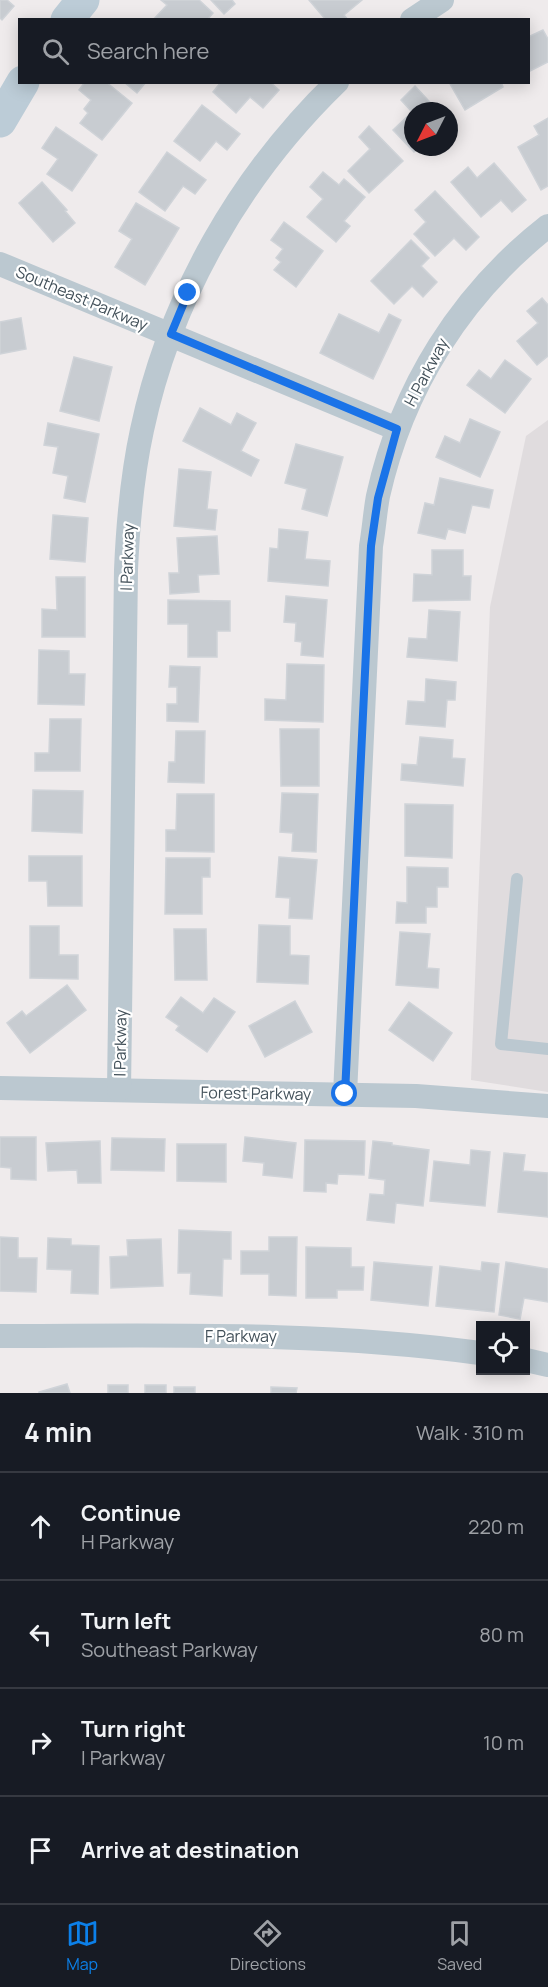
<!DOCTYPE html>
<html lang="en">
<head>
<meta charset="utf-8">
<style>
  :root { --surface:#171b24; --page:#242831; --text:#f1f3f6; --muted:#9ea1a6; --line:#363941; --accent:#0c80e9 }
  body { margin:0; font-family:Manrope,sans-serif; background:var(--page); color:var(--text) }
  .controls { position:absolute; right:18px; bottom:18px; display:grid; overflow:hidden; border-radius:0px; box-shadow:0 3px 15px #0003 }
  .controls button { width:54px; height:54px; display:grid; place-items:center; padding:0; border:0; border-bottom:2px solid var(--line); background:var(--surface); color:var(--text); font:30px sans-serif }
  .compass { position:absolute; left:404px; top:102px; width:54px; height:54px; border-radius:50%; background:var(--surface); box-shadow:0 3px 15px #0003; rotate:228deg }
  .stop { position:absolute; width:18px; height:18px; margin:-14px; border:4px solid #1a73e8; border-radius:50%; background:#fff }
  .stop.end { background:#1a73e8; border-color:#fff; box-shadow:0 2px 6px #0008 }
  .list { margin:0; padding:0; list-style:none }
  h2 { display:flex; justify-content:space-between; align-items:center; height:78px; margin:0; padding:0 24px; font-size:26px }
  h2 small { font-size:20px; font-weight:400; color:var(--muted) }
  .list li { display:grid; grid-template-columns:39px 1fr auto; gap:18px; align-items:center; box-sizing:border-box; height:108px; padding:0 24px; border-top:2px solid var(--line) }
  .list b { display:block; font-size:22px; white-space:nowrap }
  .list p { margin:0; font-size:20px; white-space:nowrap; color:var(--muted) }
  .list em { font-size:20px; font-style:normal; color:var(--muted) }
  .icon { flex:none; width:33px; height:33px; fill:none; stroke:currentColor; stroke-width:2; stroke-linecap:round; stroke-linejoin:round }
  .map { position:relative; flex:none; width:548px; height:1393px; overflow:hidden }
  .search { position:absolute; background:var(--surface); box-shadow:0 3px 15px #0003; left:18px; right:18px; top:18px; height:66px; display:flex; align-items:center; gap:15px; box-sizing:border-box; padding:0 21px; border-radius:0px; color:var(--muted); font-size:22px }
  .sheet { height:510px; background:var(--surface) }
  nav { display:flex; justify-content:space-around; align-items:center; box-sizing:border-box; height:84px; border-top:2px solid var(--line); background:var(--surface); font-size:16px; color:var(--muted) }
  nav a { display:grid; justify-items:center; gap:3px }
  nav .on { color:var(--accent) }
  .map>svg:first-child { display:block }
  .education { fill:#e0dcde }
  .building { fill:#c8ccd1; stroke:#cfd3d8; stroke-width:1.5 }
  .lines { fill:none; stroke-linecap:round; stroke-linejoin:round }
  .lane { stroke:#bbc8d0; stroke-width:12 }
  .street { stroke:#bbc8d0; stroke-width:24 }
  .secondary { stroke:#bcccd7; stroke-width:33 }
  .route { stroke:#1a73e8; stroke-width:8 }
  .labels { text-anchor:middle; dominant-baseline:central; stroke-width:4.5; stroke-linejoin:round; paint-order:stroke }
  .street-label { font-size:16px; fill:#43515a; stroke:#fff }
</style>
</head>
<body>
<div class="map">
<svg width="548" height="1393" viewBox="0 0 548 1393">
  <rect width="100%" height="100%" fill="#efebec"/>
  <!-- education -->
  <path class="education" d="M548,420v672l-77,-12 19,-473 36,-171z"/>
  <!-- building -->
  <g class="building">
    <path d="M0,0h7l7,6 -12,14 -2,-2z"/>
    <path d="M161,0h38l14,13 -6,7h-54l14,-15z"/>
    <path d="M211,0h21l3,4 -11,10z"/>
    <path d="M309,0h53l-18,15 4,5h-22z"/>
    <path d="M543,30l5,9v23l-20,10v-35z"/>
    <path d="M85,82h21l26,21 -30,37 -22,-17 8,-10 -4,-4 7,-9 -12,-10z"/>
    <path d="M124,82h22l-9,11z"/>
    <path d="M221,82h49l9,8 -16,18 -13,-11 -14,16 -23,-21z"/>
    <path d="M449,82h52l2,5 -38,23z"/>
    <path d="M415,86l23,25h-25v36h7l-6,5 -21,-22 19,-18 -11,-12z"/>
    <path d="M202,105l38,29 -13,16 -11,-9 -16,20 -26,-20z"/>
    <path d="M548,118v68l-7,4 -23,-43 21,-12 -5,-9z"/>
    <path d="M369,126l34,35 -34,32 -21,-22 22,-22 -11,-12z"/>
    <path d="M56,127l41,28 -25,36 -25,-17 11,-15 -16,-11z"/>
    <path d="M167,152l39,28 -11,14 -12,-8 -18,25 -26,-19z"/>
    <path d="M494,163l32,37 -14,12 -11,-12 -20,17 -30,-35 17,-15 9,11z"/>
    <path d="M323,172l16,13 5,-6 21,18 -21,24 6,5 -14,16 -29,-25 16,-18 -13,-12z"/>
    <path d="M42,182l25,28 -2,1 10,12 -22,19 -34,-39z"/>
    <path d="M435,191l44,46 -13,13 -12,-12 -19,18 -21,-22 12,-12 -11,-12z"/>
    <path d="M136,203l43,25 -34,57 -30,-18 17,-28 -13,-8z"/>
    <path d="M284,222l39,29 -27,36 -22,-17 7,-8 -5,-4 7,-9 -12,-9z"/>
    <path d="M411,240l18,18 -8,8 16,16 -14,15 -11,-11 -18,18 -23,-23z"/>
    <path d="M542,298l6,7v51l-11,9 -20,-24 21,-18 -11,-12z"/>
    <path d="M339,314l40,19 10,-19 12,6 -28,59 -53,-26z"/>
    <path d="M21,318l5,31 -26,5v-32z"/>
    <path d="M74,357l38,10 -13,54 -39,-10z"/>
    <path d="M505,360l26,19 -26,34 -38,-28 12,-15 12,9z"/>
    <path d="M200,408l31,17 6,-12 19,10 -15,28 18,9 -8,16 -68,-35z"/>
    <path d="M470,419l30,13 -20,45 -44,-20 9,-21 15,7z"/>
    <path d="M48,423l51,11 -14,68 -21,-4 4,-22 -15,-3 5,-26 -14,-2z"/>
    <path d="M296,444l47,13 -16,59 -25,-7 5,-20 -22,-6z"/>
    <path d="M179,469l32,3 -4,37 10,1 -2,20 -41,-4z"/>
    <path d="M440,478l53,12 -4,18 -17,-3 -7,28 -17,-4 -3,10 -27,-6 7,-30 9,2z"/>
    <path d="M53,515l35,3 -3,44 -35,-3z"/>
    <path d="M279,529l29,3 -3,27 25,2 -2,25 -60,-5 2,-33 8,1z"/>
    <path d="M217,536l2,38 -21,1 1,17 -29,2 -1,-21h10l-2,-35z"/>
    <path d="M432,550h31v26h8l-1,24 -57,1 1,-27 18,1z"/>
    <path d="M56,577h29v60h-43v-28l15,1z"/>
    <path d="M286,596l41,4 -4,57 -22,-2 1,-13 -7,-1 1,-18 -12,-1z"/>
    <path d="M168,600l62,1v30h-13v26h-29v-33h-20z"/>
    <path d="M429,610l31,2 -3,49 -50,-4 2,-19 18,1z"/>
    <path d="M39,650l30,1v23h16l-1,31 -46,-1z"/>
    <path d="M287,664l37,1 -1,57 -58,-2v-21l21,1z"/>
    <path d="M170,666l30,1 -2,55 -31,-1v-17h10v-17h-8z"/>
    <path d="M426,679l30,3 -1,18h-8l-2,27 -39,-3 2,-23 17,1z"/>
    <path d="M50,719h31l-1,52h-45v-18h14z"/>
    <path d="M280,729h39v57h-38z"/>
    <path d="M176,731h29l-1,52 -36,-1 1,-20h6z"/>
    <path d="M420,737l33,3 -1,18 13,1 -2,27 -62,-6 1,-16 15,1z"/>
    <path d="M33,790l50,1 -1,42 -50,-2z"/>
    <path d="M282,793l36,1 -2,58 -24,-1 1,-18 -13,-1z"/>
    <path d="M177,794h37v58l-48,-1v-21h10z"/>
    <path d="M405,804l48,1 -1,53 -47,-2z"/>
    <path d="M29,856h53v50h-34l-1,-25h-18z"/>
    <path d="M279,857l38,3 -5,59 -23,-1 1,-20 -14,-1z"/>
    <path d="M166,858h44v19h-8v37h-37z"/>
    <path d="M407,867l41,1v19h-11v20h-11v16h-30l1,-21 10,1z"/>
    <path d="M259,925l31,1v29l19,1 -1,28 -51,-2z"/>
    <path d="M30,926h29v29h19v24l-48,-1z"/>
    <path d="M174,929h32l1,51h-32z"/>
    <path d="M400,932l30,2 -3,34 12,1 -1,19 -42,-3z"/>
    <path d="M67,985l19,25 -56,43 -23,-30 15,-12 4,5z"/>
    <path d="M181,997l22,16 11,-15 21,14 -28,40 -31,-22 3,-4 -13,-9z"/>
    <path d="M295,1001l17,31 -47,25 -16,-31z"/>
    <path d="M409,1002l43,31 -19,28 -44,-31z"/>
    <path d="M0,1137h36v43l-25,-1v-11l-11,-1z"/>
    <path d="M245,1137l51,6 -4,35 -29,-3 1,-12 -21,-2z"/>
    <path d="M112,1138l53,1 -1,32 -53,-1z"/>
    <path d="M305,1140l60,1 -1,34 -26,-1 -1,10 -11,-1v9l-22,-1z"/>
    <path d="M100,1141l1,42h-23l-1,-13 -29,1 -2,-28z"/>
    <path d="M373,1141l19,2v2l37,5 -6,56 -27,-3 -2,20 -27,-3 3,-26 14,1 1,-15 -16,-2z"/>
    <path d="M177,1144h49v38l-49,-1z"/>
    <path d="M471,1150l19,2 -5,54 -55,-5 4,-40 36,4z"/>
    <path d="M504,1153l21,2 -2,16 25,2v44l-50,-5z"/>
    <path d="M179,1230l52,2v27h-8l-1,37 -32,-2 1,-21h-13z"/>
    <path d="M0,1237l18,1v20h19l-1,34 -36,-1z"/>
    <path d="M269,1237h28l-1,59 -27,-1v-21h-28v-23h28z"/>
    <path d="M48,1238l23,1v6l28,1 -1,48 -27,-1 1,-23 -25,-1z"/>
    <path d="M161,1239l2,47 -52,2 -1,-31 18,-1 -1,-16z"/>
    <path d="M306,1247l45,1v19h13l-1,23h-26v8h-31z"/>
    <path d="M374,1262l58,5 -4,39 -57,-6z"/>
    <path d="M482,1262l17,2 -5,48 -58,-6 4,-40 41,5z"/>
    <path d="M506,1262l42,7v33l-24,-4 -4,21 -21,-4z"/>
    <path d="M67,1384l3,9h-31v-1z"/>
    <rect x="108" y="1385" width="20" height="8"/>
    <rect x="145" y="1385" width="21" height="8"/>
    <rect x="174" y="1387" width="21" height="6"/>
    <path d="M271,1387l26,1 -1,5h-25z"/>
  </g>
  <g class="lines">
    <!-- lane -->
    <path class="lane" d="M517,879l-16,165 47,5"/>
    <!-- street -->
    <g class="street">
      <path d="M412,20l30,-20"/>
      <path d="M0,264l397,165"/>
      <path d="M0,1088l416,8 132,10"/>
      <path d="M119,1090l7,-520c2,-47 6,-94 16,-140 28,-132 98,-254 195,-348"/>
      <path d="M345,1094l26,-548c3,-17 4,-34 7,-50 24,-108 83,-202 170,-270"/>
      <path d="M0,1336c161,0 321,-5 480,17"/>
      <path d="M526,1360l22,5"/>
    </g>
    <!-- secondary -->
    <g class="secondary">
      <path d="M67,20l16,-20"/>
      <path d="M0,121l23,-39"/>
    </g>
  </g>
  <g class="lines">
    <!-- route -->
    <path class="route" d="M188,293l-17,41 226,95 -19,69 -7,48 -26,548"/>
  </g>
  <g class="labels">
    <!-- street labels -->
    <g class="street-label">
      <text transform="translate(82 298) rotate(23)">Southeast Parkway</text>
      <text transform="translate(426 372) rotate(-62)">H Parkway</text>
      <text transform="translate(127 557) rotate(-88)">I Parkway</text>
      <text transform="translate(120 1043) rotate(-89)">I Parkway</text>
      <text transform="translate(256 1093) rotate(1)">Forest Parkway</text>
      <text x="241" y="1336">F Parkway</text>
    </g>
  </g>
</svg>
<div class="controls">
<button><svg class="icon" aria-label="locate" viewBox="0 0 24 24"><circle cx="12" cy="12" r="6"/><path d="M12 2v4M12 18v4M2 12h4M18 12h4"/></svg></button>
</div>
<svg class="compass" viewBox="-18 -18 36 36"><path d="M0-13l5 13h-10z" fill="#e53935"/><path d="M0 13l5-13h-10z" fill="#9ea1a6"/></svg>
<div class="stop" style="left:345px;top:1094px"></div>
<div class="stop end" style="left:188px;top:293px"></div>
<div class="search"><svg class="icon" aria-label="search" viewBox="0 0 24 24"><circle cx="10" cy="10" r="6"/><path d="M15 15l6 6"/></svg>Search here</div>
</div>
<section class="sheet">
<h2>4 min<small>Walk · 310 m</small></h2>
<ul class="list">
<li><svg class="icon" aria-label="ahead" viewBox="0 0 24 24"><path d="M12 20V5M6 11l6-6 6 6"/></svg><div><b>Continue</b><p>H Parkway</p></div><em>220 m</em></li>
<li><svg class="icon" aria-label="left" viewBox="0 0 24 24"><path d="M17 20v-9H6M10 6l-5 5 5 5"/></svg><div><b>Turn left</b><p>Southeast Parkway</p></div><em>80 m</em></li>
<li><svg class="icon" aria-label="right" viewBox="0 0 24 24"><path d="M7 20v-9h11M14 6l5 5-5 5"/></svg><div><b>Turn right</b><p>I Parkway</p></div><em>10 m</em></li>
<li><svg class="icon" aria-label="arrive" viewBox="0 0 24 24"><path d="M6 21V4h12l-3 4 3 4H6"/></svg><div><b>Arrive at destination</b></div></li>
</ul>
</section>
<nav>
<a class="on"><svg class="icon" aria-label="map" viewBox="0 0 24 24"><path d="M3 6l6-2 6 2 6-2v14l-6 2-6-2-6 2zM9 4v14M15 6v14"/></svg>Map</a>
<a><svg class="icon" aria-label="directions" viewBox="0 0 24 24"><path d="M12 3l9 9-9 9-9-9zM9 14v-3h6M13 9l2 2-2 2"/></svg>Directions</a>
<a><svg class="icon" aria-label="saved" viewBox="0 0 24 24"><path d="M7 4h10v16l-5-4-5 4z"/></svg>Saved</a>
</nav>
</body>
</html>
